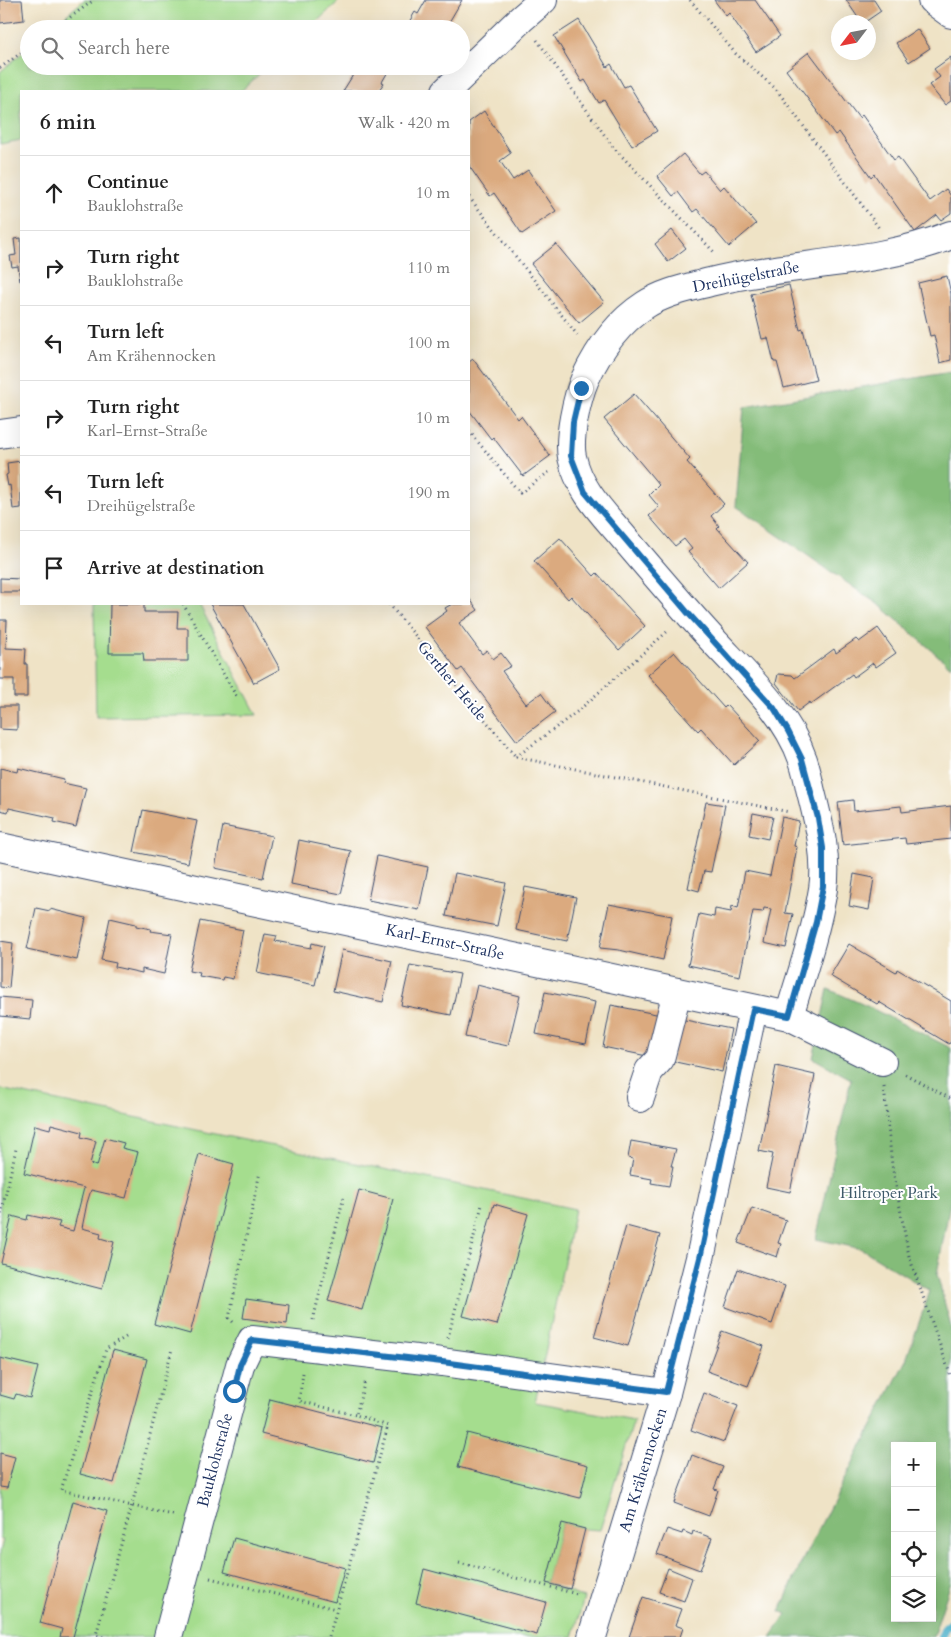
<!DOCTYPE html>
<html lang="en">
<head>
<meta charset="utf-8">
<style>
  :root { --surface:#fff; --page:#f2f2f2; --text:#222; --muted:#767676; --line:#e0e0e0 }
  body { margin:0; font-family:Cardo,serif; background:var(--page); color:var(--text) }
  .controls { position:absolute; right:15px; bottom:15px; display:grid; overflow:hidden; border-radius:0px; box-shadow:0 5px 20px #0002 }
  .controls button { width:45px; height:45px; display:grid; place-items:center; padding:0; border:0; border-bottom:1px solid var(--line); background:var(--surface); color:var(--text); font:25px sans-serif }
  .compass { position:absolute; left:831px; top:15px; width:45px; height:45px; border-radius:50%; background:var(--surface); box-shadow:0 5px 20px #0002; rotate:238deg }
  .stop { position:absolute; width:15px; height:15px; margin:-11px; border:4px solid #1f6fb2; border-radius:50%; background:#fff }
  .stop.end { background:#1f6fb2; border-color:#fff; box-shadow:0 1px 5px #0008 }
  .list { margin:0; padding:0; list-style:none }
  h2 { display:flex; justify-content:space-between; align-items:center; height:65px; margin:0; padding:0 20px; font-size:21px }
  h2 small { font-size:16px; font-weight:400; color:var(--muted) }
  .list li { display:grid; grid-template-columns:32px 1fr auto; gap:15px; align-items:center; box-sizing:border-box; height:75px; padding:0 20px; border-top:1px solid var(--line) }
  .list b { display:block; font-size:19px; white-space:nowrap }
  .list p { margin:0; font-size:16px; white-space:nowrap; color:var(--muted) }
  .list em { font-size:16px; font-style:normal; color:var(--muted) }
  .icon { flex:none; width:28px; height:28px; fill:none; stroke:currentColor; stroke-width:2; stroke-linecap:round; stroke-linejoin:round }
  .map { position:relative; flex:none; width:951px; height:1637px; overflow:hidden }
  .search { position:absolute; background:var(--surface); box-shadow:0 5px 20px #0002; left:20px; top:20px; width:450px; height:55px; display:flex; align-items:center; gap:12px; box-sizing:border-box; padding:0 18px; border-radius:28px; color:var(--muted); font-size:19px }
  .panel { position:absolute; background:var(--surface); box-shadow:0 5px 20px #0002; left:20px; top:90px; width:450px; height:515px; border-radius:0px }
  .map>svg:first-child { display:block }
  .green { fill:#a5dd8e; stroke:#608676 }
  .forest { fill:#84bc79; stroke:#50766c; fill-rule:evenodd }
  .lines { fill:none; stroke-linecap:round; stroke-linejoin:round }
  .stream { stroke:#4cb1cb; stroke-width:8 }
  .building { fill:#dbaa7f }
  .minor-casing { stroke:#3b4a6e; stroke-width:30 }
  .path { stroke:#3b4a6e; stroke-width:3; stroke-dasharray:1 4; stroke-linecap:butt }
  .minor { stroke:#fff; stroke-width:28 }
  .route { stroke:#1f6fb2; stroke-width:6 }
  .labels { text-anchor:middle; dominant-baseline:central; stroke-width:4; stroke-linejoin:round; paint-order:stroke }
  .street-label { font-size:16px; fill:#1b2f5e; stroke:#fff }
  .park-label { font-size:16px; fill:#3e5a6a; stroke:#fff }
</style>
</head>
<body>
<div class="map">
<svg width="951" height="1637" viewBox="0 0 951 1637">
  <rect width="100%" height="100%" fill="#fff"/>
  <filter id="ink" filterUnits="userSpaceOnUse"><feTurbulence type="fractalNoise" baseFrequency=".02" numOctaves="2"/><feDisplacementMap in="SourceGraphic" scale="10" xChannelSelector="R" yChannelSelector="G"/><feConvolveMatrix kernelMatrix="1 2 1 2 8 2 1 2 1" color-interpolation-filters="sRGB"/></filter>
  <filter id="wash" filterUnits="userSpaceOnUse"><feTurbulence type="fractalNoise" baseFrequency=".0096" numOctaves="4" result="noise"/><feDisplacementMap in="SourceGraphic" scale="20" xChannelSelector="R" yChannelSelector="G"/><feGaussianBlur stdDeviation="1.12" result="paint"/><feColorMatrix in="noise" values="0 0 0 0 0 0 0 0 0 0 0 0 0 0 0 0 0 1.4 0 .05"/><feComposite in="paint" operator="in"/></filter>
  <g filter="url(#wash)">
    <rect width="100%" height="100%" fill="#efe3c6"/>
    <!-- green -->
    <g class="green">
      <path d="M84,0h256l-31,29h-259z"/>
      <path d="M29,47v19h239l-27,25h-220v49l-21,4v-72z"/>
      <path d="M94,604h105l58,111 -161,2z"/>
      <path d="M0,1089l575,120 -40,193 99,18 -34,110 -15,-1 -23,-6 -16,60 38,15 -11,39h-573v-85l3,-12 -3,-1z"/>
    </g>
    <!-- forest -->
    <g class="forest">
      <path d="M951,372v295l-69,-60 -146,-101 8,-99z"/>
      <path d="M828,989l41,18 82,41v150l-14,76 14,53v255l-18,55h-162l16,-23 -7,-3 23,-52 103,-199 24,-69 -68,-42 -46,-10 35,-160 -38,-21zM895,1446h37v172h-37z"/>
    </g>
    <g class="lines">
      <!-- stream -->
      <path class="stream" d="M941,1637l4,-9 6,-5"/>
    </g>
    <g id="blocks">
      <!-- building -->
      <g class="building">
        <path d="M0,0h22l2,20 -24,3z"/>
        <path d="M426,0h36l-17,29 -4,-2 -1,2h-35l10,-17 3,2z"/>
        <path d="M714,0h41l25,36 -24,16 -27,-39 -3,3z"/>
        <path d="M846,0h28l7,11 -16,11h-4z"/>
        <path d="M579,20l28,47 4,-3 13,23 5,-2 28,46 -25,15 -28,-46 -5,3 -14,-23 -3,2 -28,-46z"/>
        <path d="M917,29l13,19 -21,14 -13,-19z"/>
        <path d="M809,52l50,66 3,-3 32,45 4,-3 32,44 16,-12 5,7v17l-10,7 -4,-5 -22,17 -41,-58 -3,3 -32,-45 -4,3 -49,-65z"/>
        <path d="M951,57v44l-6,4 -16,-20 11,-8 -6,-8z"/>
        <path d="M362,66h21l6,4 -7,12 2,1 -6,8h-35l15,-24 3,1z"/>
        <path d="M484,111l27,42 -11,8 13,19 15,-10 28,41 -34,23 -28,-41 -4,3 -21,-30v-44z"/>
        <path d="M683,154l17,20 4,-3 16,19 4,-4 32,38 -27,23 -32,-38 -4,3 -15,-20 -5,4 -16,-20z"/>
        <path d="M672,230l14,18 -18,14 -13,-18z"/>
        <path d="M21,238v43h-1l-2,-15 -6,1 -2,-11 6,-1 -2,-16z"/>
        <path d="M556,244l48,58 -25,21 -48,-59z"/>
        <path d="M947,276l4,18v66l-11,3 -6,-28 -4,1 -12,-53z"/>
        <path d="M789,285l11,45 3,-1 13,51 -32,8 -7,-26h-3l-6,-24 -6,1 -11,-45z"/>
        <path d="M473,359l45,60 3,-3 29,40 -27,20 -30,-39 -2,2 -22,-29v-48z"/>
        <path d="M634,394l56,65 -3,3 37,42 -13,12 8,10 -2,2 31,34 -29,26 -31,-36 4,-3 -8,-10 -9,7 -26,-30 10,-9 -10,-12 10,-10 -55,-66z"/>
        <path d="M21,461v47l-8,1 -3,-24 -2,1 -2,-11 2,-1 -1,-11z"/>
        <path d="M560,538l34,38 3,-3 48,53 -26,24 -48,-54 -3,3 -34,-38z"/>
        <path d="M0,578l21,1v13h-21z"/>
        <path d="M469,598l9,12 -19,13 23,31 5,-4 6,9 8,-6 10,13 -9,5 24,33 15,-11 14,19 -38,29 -55,-73 -4,3 -33,-44 22,-16 -2,-3 7,-4h17z"/>
        <path d="M110,604h34v8h34l-1,16h11v33h-44l-1,-8h-34z"/>
        <path d="M210,604h34l36,65 -26,14z"/>
        <path d="M0,620h7l-1,28 20,1 -1,15h2v33h-13v-18h-14z"/>
        <path d="M878,628l18,25 -20,14 -3,-4 -19,14 -2,-3 -41,30 -1,-2 -12,9 -22,-28 2,-9 14,1 3,3 39,-29 2,4 20,-14 3,3z"/>
        <path d="M674,652l50,56 3,-3 33,36 -26,24 -33,-37 -3,3 -50,-56z"/>
        <path d="M0,706h17v24l-17,-1z"/>
        <path d="M0,768l17,4 1,-4 46,11 -1,4 23,5 -10,39 -22,-5 1,-4 -46,-10 -1,4 -8,-2z"/>
        <path d="M853,800l1,11 47,-5 1,6 49,-6v33l-45,5 -1,-6 -62,7 -5,-43z"/>
        <path d="M706,802l19,3 -14,67 -7,-1 -5,20 -11,-3z"/>
        <path d="M143,810l54,11 -9,42 -54,-11z"/>
        <path d="M753,813l20,4 -5,22 -19,-4z"/>
        <path d="M782,817l17,4 -5,25 3,1 -12,66 8,1 -7,34 -22,-5 7,-34 -7,-1 -1,4 -10,-1 -13,65 -52,-11 11,-51 15,3 1,-8 16,3 1,-6 6,2 7,-37 25,5z"/>
        <path d="M223,826l49,10 -9,42 -48,-10z"/>
        <path d="M299,840l52,11 -10,43 -50,-10z"/>
        <path d="M377,856l51,11 -9,43 -51,-10z"/>
        <path d="M455,873l51,10 -9,43 -51,-10z"/>
        <path d="M854,874l20,4 -5,32 -20,-4z"/>
        <path d="M525,887l51,10 -9,44 -51,-11z"/>
        <path d="M609,904l63,12 -9,44 -44,-10 -19,-2z"/>
        <path d="M36,908l14,3v-2l36,9 -9,42 -50,-11z"/>
        <path d="M110,918l26,6v2l15,3 -1,2 22,3 -8,40 -22,-5v4l-27,-6 1,-4 -15,-3z"/>
        <path d="M200,921l43,9 -10,49 -10,-2 -1,3 -23,-4 1,-3 -11,-2z"/>
        <path d="M265,934l12,2 -2,5 36,7 1,-5 12,3 -9,39 -58,-12z"/>
        <path d="M0,941l13,2 -4,45 -9,-1z"/>
        <path d="M849,944l47,28 1,-3 54,32v40l-2,3 -70,-42 -2,2 -47,-28z"/>
        <path d="M342,950l50,11 -9,41 -50,-11z"/>
        <path d="M410,965l50,9 -9,41 -50,-10z"/>
        <path d="M477,985l43,11 -12,50 -43,-9z"/>
        <path d="M545,992l50,10 -9,42 -50,-10z"/>
        <path d="M0,997l32,3 -2,19 -30,-3z"/>
        <path d="M611,1005l50,10 -9,42 -49,-10z"/>
        <path d="M680,1019l51,10 -9,43 -51,-11z"/>
        <path d="M776,1066l39,9 -25,117 -24,-5 7,-33 -14,-3z"/>
        <path d="M51,1124l31,8 -1,5 15,4 -6,23 7,2 8,-28 19,5 -2,5 16,4 -12,46 -35,-8 -4,13 -5,25 19,5 -1,5 14,4 -12,47 -101,-26 11,-47 15,4 1,-5 32,7 -2,5 15,4 11,-43 -60,-15 11,-48 15,4z"/>
        <path d="M631,1141l45,8 -5,17h2l-4,20 -18,-3 1,-4 -22,-4 3,-16 -5,-1z"/>
        <path d="M199,1154l35,10 -44,170 -36,-10z"/>
        <path d="M359,1190l34,9 -31,111 -34,-9z"/>
        <path d="M494,1204l34,10 -31,111 -34,-9z"/>
        <path d="M752,1208l34,12 -8,23 3,1 -4,13 -39,-14z"/>
        <path d="M626,1226l34,9 -32,111 -34,-9z"/>
        <path d="M738,1269l47,17 -13,38 -47,-17z"/>
        <path d="M246,1299l43,6 -2,19 -44,-6z"/>
        <path d="M722,1331l42,15 -16,40 -41,-15z"/>
        <path d="M113,1350l34,9 -33,124 -34,-9z"/>
        <path d="M0,1358l38,9 -8,31 -14,-4 -2,5 -14,-4z"/>
        <path d="M704,1393l34,13 -14,36 -33,-12z"/>
        <path d="M270,1399l112,29 -9,35 -112,-29z"/>
        <path d="M467,1433l121,32 -8,33 -122,-31z"/>
        <path d="M0,1453l15,4 -8,31 -7,-1z"/>
        <path d="M692,1455l31,12 -9,22 4,1 -9,26 -35,-13z"/>
        <path d="M73,1501l34,10 -34,126h-13l2,-8 -22,-6z"/>
        <path d="M562,1523l23,6 -15,60 -24,-6z"/>
        <path d="M667,1529l15,5 1,-3 9,4 1,-4 19,7 -12,32 -43,-16z"/>
        <path d="M234,1538l111,30 -10,34 -111,-30z"/>
        <path d="M668,1568l24,10 -8,23 -25,-9z"/>
        <path d="M424,1569l122,33 -9,33 -121,-32z"/>
        <path d="M643,1597l38,12 -6,16 8,3 -3,9h-51z"/>
      </g>
    </g>
  </g>
  <g filter="url(#ink)">
    <use href="#blocks" fill-opacity="0" stroke="#3b4a6e" stroke-width="1"/>
    <g class="lines">
      <!-- minor casing -->
      <g class="minor-casing">
        <g id="minor">
          <path d="M932,0l19,14"/>
          <path d="M446,91l75,-72 22,-19"/>
          <path d="M0,434l21,-3"/>
          <path d="M0,847l789,169 93,46"/>
          <path d="M789,1016c12,-41 27,-84 34,-127 5,-34 -5,-69 -13,-101 -2,-10 -4,-19 -7,-28 -17,-49 -59,-86 -93,-123 -29,-32 -58,-66 -86,-99 -21,-25 -45,-48 -52,-81 -4,-19 5,-60 13,-78 14,-30 32,-56 60,-74 20,-13 43,-17 65,-23 79,-20 164,-16 241,-47"/>
          <path d="M640,1098l9,-27 11,-12 17,-67"/>
          <path d="M168,1637l72,-272 12,-25 190,22 224,31"/>
          <path d="M592,1637l74,-244 35,-139 52,-245"/>
        </g>
      </g>
      <!-- path -->
      <g class="path">
        <path d="M690,0l46,54 40,35 103,139"/>
        <path d="M54,29l40,-29"/>
        <path d="M537,40l76,107 102,106"/>
        <path d="M0,68l29,-21"/>
        <path d="M469,197l109,139"/>
        <path d="M469,431l51,62 29,-21"/>
        <path d="M183,604l55,95"/>
        <path d="M389,604l127,153"/>
        <path d="M516,757l273,55"/>
        <path d="M516,757l62,-46 91,-81"/>
        <path d="M905,1074l46,25"/>
        <path d="M884,1087l8,78 17,91 42,121"/>
        <path d="M0,1219l16,-70"/>
        <path d="M313,1320l31,-124"/>
        <path d="M233,1322l-4,-4 31,-146"/>
        <path d="M126,1337l-20,12 -45,141 112,25"/>
        <path d="M448,1338l34,-133"/>
        <path d="M303,1373l-4,28 57,14"/>
        <path d="M459,1563l118,31"/>
        <path d="M210,1578l126,31"/>
        <path d="M103,1637l-7,-2 36,-130 40,-156"/>
        <path d="M329,1637l59,-211 -32,-11 9,-35"/>
      </g>
      <!-- minor -->
      <use href="#minor" class="minor"/>
    </g>
  </g>
  <g class="lines" filter="url(#ink)">
    <!-- route -->
    <path class="route" d="M234,1391l6,-26 12,-25 190,22 224,30 35,-138 52,-245 36,7 27,-94 7,-36v-38l-5,-30 -16,-59 -14,-28 -14,-23 -86,-95 -103,-121 -14,-36 2,-34 8,-34"/>
  </g>
  <g class="labels">
    <!-- street labels -->
    <g class="street-label">
      <text transform="translate(746 277) rotate(-11)">Dreihügelstraße</text>
      <text transform="translate(452 681) rotate(50)">Gerther Heide</text>
      <text transform="translate(445 942) rotate(12)">Karl-Ernst-Straße</text>
      <text transform="translate(215 1460) rotate(-75)">Bauklohstraße</text>
      <text transform="translate(643 1470) rotate(-73)">Am Krähennocken</text>
    </g>
    <!-- park labels -->
    <g class="park-label">
      <text x="889" y="1193">Hiltroper Park</text>
    </g>
  </g>
</svg>
<div class="controls">
<button>+</button>
<button>−</button>
<button><svg class="icon" aria-label="locate" viewBox="0 0 24 24"><circle cx="12" cy="12" r="6"/><path d="M12 2v4M12 18v4M2 12h4M18 12h4"/></svg></button>
<button><svg class="icon" aria-label="layers" viewBox="0 0 24 24"><path d="M12 4l9 5-9 5-9-5zM3 14l9 5 9-5"/></svg></button>
</div>
<svg class="compass" viewBox="-18 -18 36 36"><path d="M0-13l5 13h-10z" fill="#e53935"/><path d="M0 13l5-13h-10z" fill="#767676"/></svg>
<div class="stop" style="left:234px;top:1391px"></div>
<div class="stop end" style="left:581px;top:388px"></div>
<div class="search"><svg class="icon" aria-label="search" viewBox="0 0 24 24"><circle cx="10" cy="10" r="6"/><path d="M15 15l6 6"/></svg>Search here</div>
<section class="panel">
<h2>6 min<small>Walk · 420 m</small></h2>
<ul class="list">
<li><svg class="icon" aria-label="ahead" viewBox="0 0 24 24"><path d="M12 20V5M6 11l6-6 6 6"/></svg><div><b>Continue</b><p>Bauklohstraße</p></div><em>10 m</em></li>
<li><svg class="icon" aria-label="right" viewBox="0 0 24 24"><path d="M7 20v-9h11M14 6l5 5-5 5"/></svg><div><b>Turn right</b><p>Bauklohstraße</p></div><em>110 m</em></li>
<li><svg class="icon" aria-label="left" viewBox="0 0 24 24"><path d="M17 20v-9H6M10 6l-5 5 5 5"/></svg><div><b>Turn left</b><p>Am Krähennocken</p></div><em>100 m</em></li>
<li><svg class="icon" aria-label="right" viewBox="0 0 24 24"><path d="M7 20v-9h11M14 6l5 5-5 5"/></svg><div><b>Turn right</b><p>Karl-Ernst-Straße</p></div><em>10 m</em></li>
<li><svg class="icon" aria-label="left" viewBox="0 0 24 24"><path d="M17 20v-9H6M10 6l-5 5 5 5"/></svg><div><b>Turn left</b><p>Dreihügelstraße</p></div><em>190 m</em></li>
<li><svg class="icon" aria-label="arrive" viewBox="0 0 24 24"><path d="M6 21V4h12l-3 4 3 4H6"/></svg><div><b>Arrive at destination</b></div></li>
</ul>
</section>
</div>
</body>
</html>
